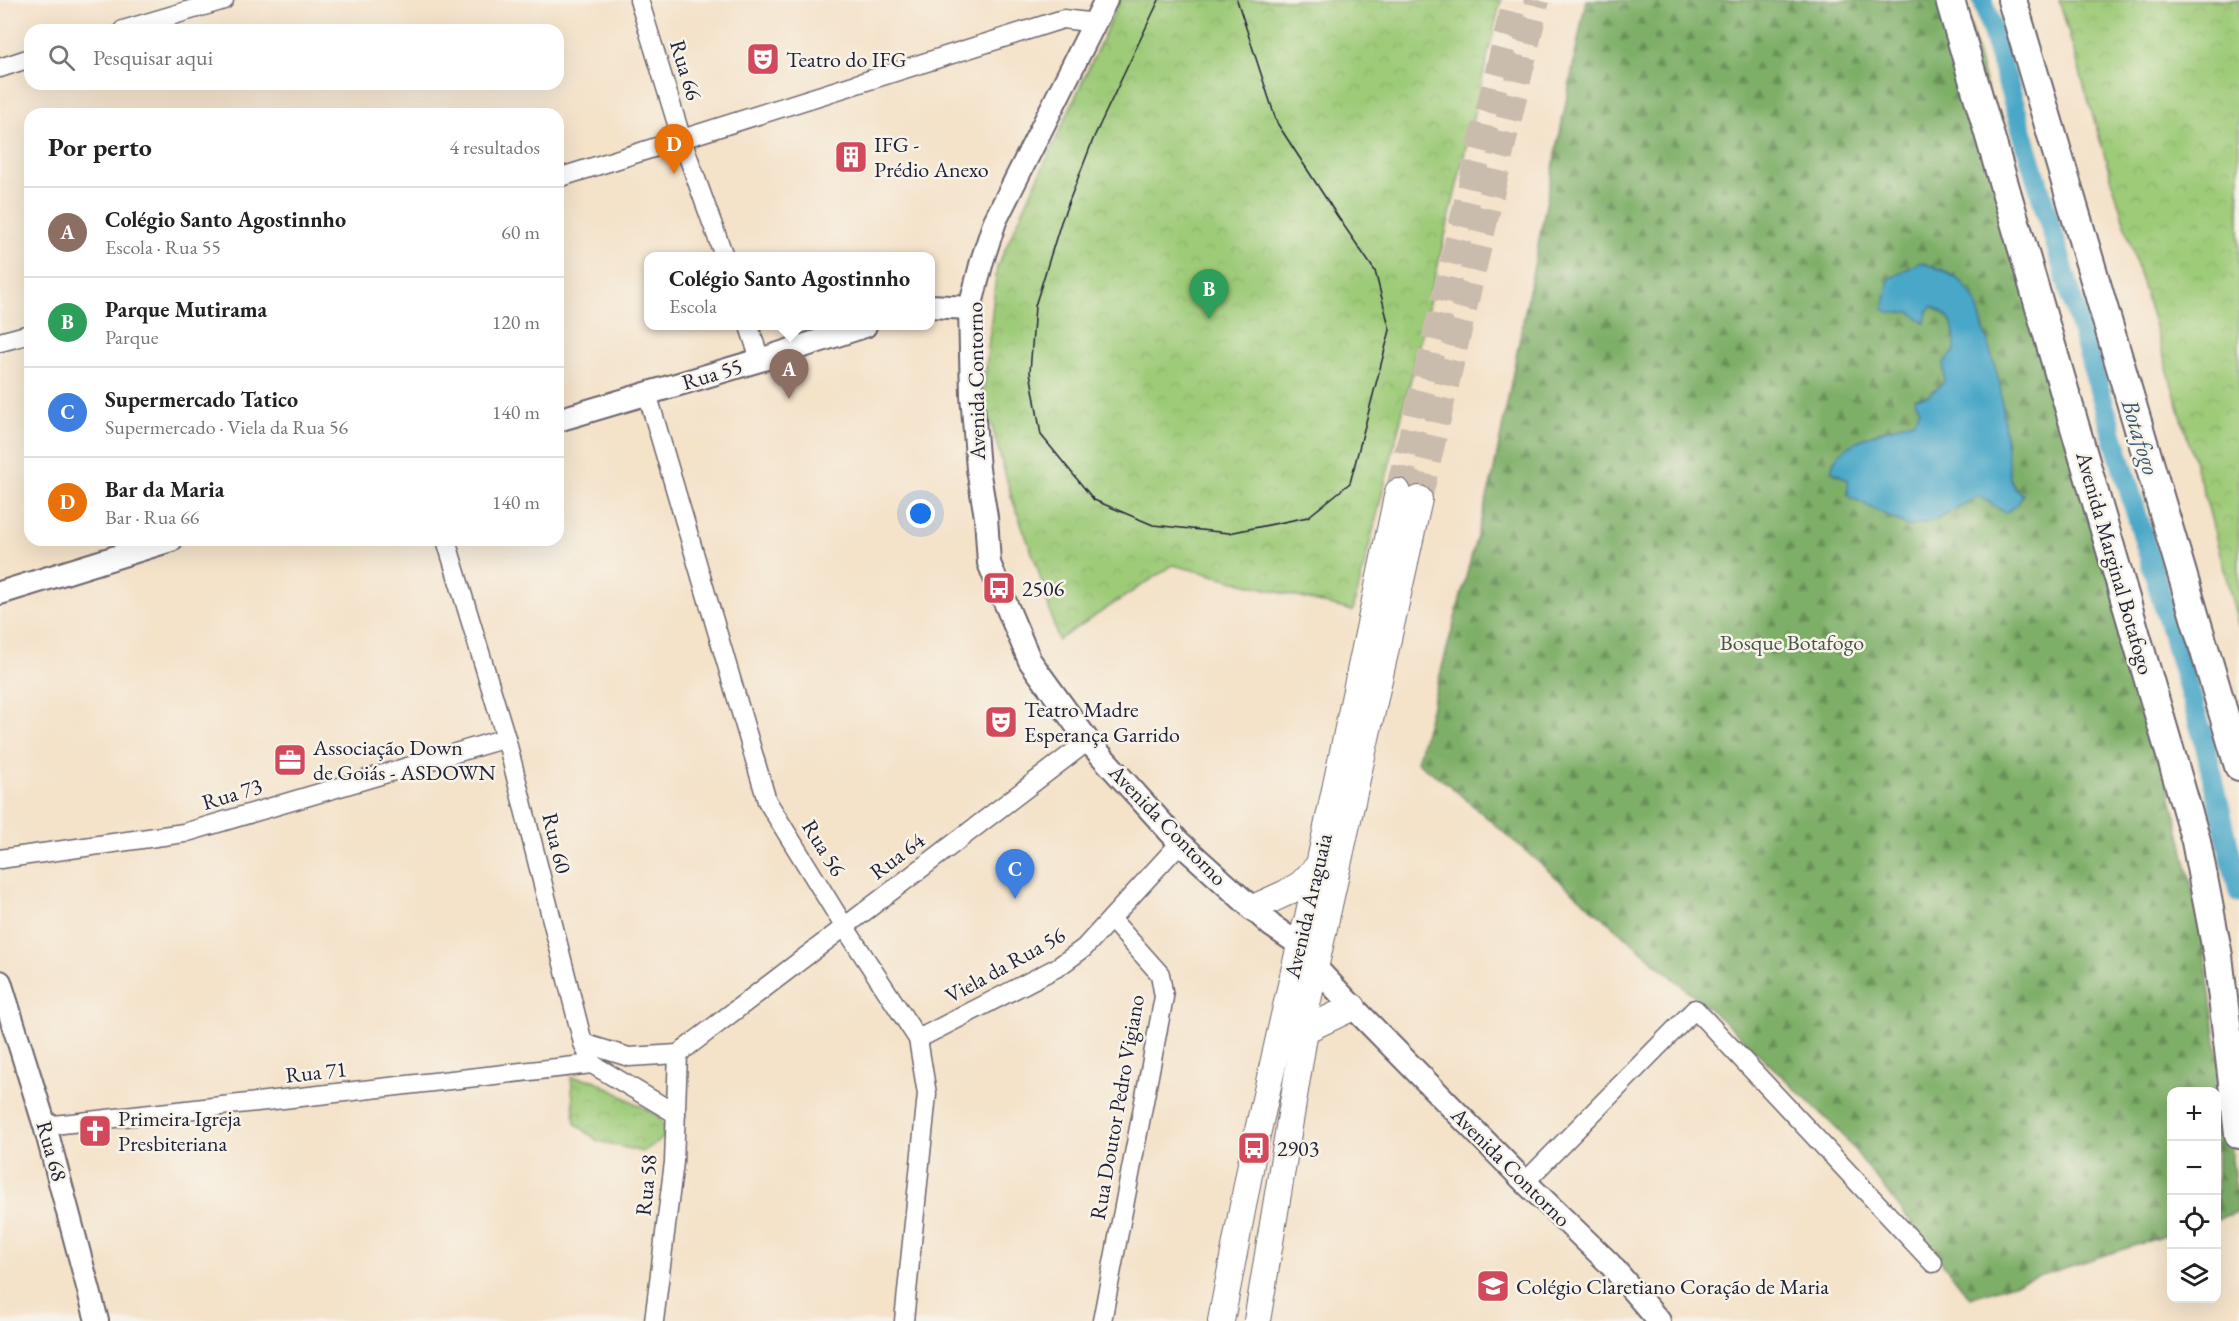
<!DOCTYPE html>
<html lang="pt">
<head>
<meta charset="utf-8">
<style>
  :root { --surface:#fff; --page:#f2f2f2; --text:#222; --muted:#767676; --line:#e0e0e0; --accent:#db2777 }
  body { margin:0; font-family:"EB Garamond",serif; background:var(--page); color:var(--text) }
  .controls { position:absolute; right:18px; bottom:18px; display:grid; overflow:hidden; border-radius:12px; box-shadow:0 6px 24px #0002 }
  .controls button { width:54px; height:54px; display:grid; place-items:center; padding:0; border:0; border-bottom:2px solid var(--line); background:var(--surface); color:var(--text); font:30px sans-serif }
  .you { position:absolute; left:921px; top:514px; width:21px; height:21px; margin:-15px; border:4px solid #fff; border-radius:50%; background:#1a73e8; box-shadow:0 0 0 9px #1a73e833 }
  .badge { display:grid; place-items:center; width:39px; height:39px; border-radius:50%; background:var(--accent); color:#fff; font-size:20px; font-weight:700 }
  .pin { position:absolute; translate:-50% -50px; filter:drop-shadow(0 2px 3px #0008) }
  .pin::after { content:''; position:absolute; top:32px; width:21px; height:18px; background:inherit; clip-path:polygon(0 0,100% 0,50% 100%) }
  .popup { position:absolute; left:644px; top:252px; width:291px; height:78px; box-sizing:border-box; display:grid; place-content:center; border-radius:12px; background:var(--surface); filter:drop-shadow(0 2px 4px #0005); font-size:20px; white-space:nowrap; color:var(--muted) }
  .popup b { font-size:22px; color:var(--text) }
  .popup::after { content:''; position:absolute; left:50%; top:100%; margin-left:-12px; border:12px solid transparent; border-top-color:var(--surface) }
  .list { margin:0; padding:0; list-style:none }
  h2 { display:flex; justify-content:space-between; align-items:center; height:78px; margin:0; padding:0 24px; font-size:26px }
  h2 small { font-size:20px; font-weight:400; color:var(--muted) }
  .list li { display:grid; grid-template-columns:39px 1fr auto; gap:18px; align-items:center; box-sizing:border-box; height:90px; padding:0 24px; border-top:2px solid var(--line) }
  .list b { display:block; font-size:22px; white-space:nowrap }
  .list p { margin:0; font-size:20px; white-space:nowrap; color:var(--muted) }
  .list em { font-size:20px; font-style:normal; color:var(--muted) }
  .icon { flex:none; width:33px; height:33px; fill:none; stroke:currentColor; stroke-width:2; stroke-linecap:round; stroke-linejoin:round }
  .map { position:relative; flex:none; width:2239px; height:1321px; overflow:hidden }
  .search { position:absolute; background:var(--surface); box-shadow:0 6px 24px #0002; left:24px; top:24px; width:540px; height:66px; display:flex; align-items:center; gap:15px; box-sizing:border-box; padding:0 21px; border-radius:18px; color:var(--muted); font-size:22px }
  .panel { position:absolute; background:var(--surface); box-shadow:0 6px 24px #0002; left:24px; top:108px; width:540px; height:438px; border-radius:18px }
  .map>svg:first-child { display:block }
  .forest { fill:url(#forest-firs); stroke:#506852; stroke-width:1.5 }
  .park { fill:url(#park-crowns); stroke:#60765a; stroke-width:1.5 }
  .water { fill:#4aa7c8; stroke:#366482; stroke-width:1.5 }
  .lines { fill:none; stroke-linecap:round; stroke-linejoin:round }
  .canal { stroke:#4aa7c8; stroke-width:21 }
  .secondary-tunnel { stroke:#cabcad; stroke-width:26; stroke-dasharray:26 13; stroke-linecap:butt }
  .minor-casing { stroke:#6c656d; stroke-width:21 }
  .tertiary-casing { stroke:#6c656d; stroke-width:26 }
  .secondary-casing { stroke:#6c656d; stroke-width:28 }
  .primary-casing { stroke:#6c656d; stroke-width:32 }
  .minor { stroke:#fff; stroke-width:18 }
  .tertiary { stroke:#fff; stroke-width:22 }
  .secondary { stroke:#fff; stroke-width:26 }
  .primary { stroke:#fff; stroke-width:28 }
  .tram { stroke:#22223b; stroke-width:1.5 }
  .labels { text-anchor:middle; dominant-baseline:central; stroke-width:5; stroke-linejoin:round; paint-order:stroke }
  .poi-label { font-size:22px; fill:#22223b; stroke:#f7f3e8; text-anchor:start }
  .street-label { font-size:22px; fill:#22223b; stroke:#f7f3e8 }
  .park-label { font-size:22px; fill:#47554d; stroke:#f7f3e8 }
  .water-label { font-size:24px; font-style:italic; fill:#325773; stroke:#f7f3e8 }
</style>
</head>
<body>
<div class="map">
<svg width="2239" height="1321" viewBox="0 0 2239 1321">
  <defs>
    <pattern id="forest-firs" width="22" height="20" patternUnits="userSpaceOnUse" patternTransform="scale(1.5)"><rect width="22" height="20" fill="#7eaf68"/><path d="M5 1l3.5 6h-7zM16 11l3.5 6h-7z" fill="#678e57"/></pattern>
    <pattern id="park-crowns" width="20" height="18" patternUnits="userSpaceOnUse" patternTransform="scale(1.5)"><rect width="20" height="18" fill="#9ecb78"/><path d="M2 6a3 3 0 1 1 6 0M12 15a3 3 0 1 1 6 0" fill="none" stroke="#88ae69"/></pattern>
  </defs>
  <rect width="100%" height="100%" fill="#f7f3e8"/>
  <filter id="ink" filterUnits="userSpaceOnUse"><feTurbulence type="fractalNoise" baseFrequency=".0167" numOctaves="2"/><feDisplacementMap in="SourceGraphic" scale="12" xChannelSelector="R" yChannelSelector="G"/><feConvolveMatrix kernelMatrix="1 2 1 2 8 2 1 2 1" color-interpolation-filters="sRGB"/></filter>
  <filter id="wash" filterUnits="userSpaceOnUse"><feTurbulence type="fractalNoise" baseFrequency=".008" numOctaves="4" result="noise"/><feDisplacementMap in="SourceGraphic" scale="24" xChannelSelector="R" yChannelSelector="G"/><feGaussianBlur stdDeviation="1.35" result="paint"/><feColorMatrix in="noise" values="0 0 0 0 0 0 0 0 0 0 0 0 0 0 0 0 0 1.4 0 .05"/><feComposite in="paint" operator="in"/></filter>
  <g filter="url(#wash)">
    <rect width="100%" height="100%" fill="#f4e2c9"/>
    <!-- forest -->
    <path class="forest" d="M1586,0h377l171,636 67,290 38,286 -22,7 -1,-127h-44l-1,142 -201,64 -129,-165 -104,-100 -288,-248 -32,-23 76,-287z"/>
    <!-- park -->
    <g class="park">
      <path d="M1120,0h381l-88,370 -60,241 -180,-46 -115,75 -21,-74 -25,-67 -29,-105 14,-127z"/>
      <path d="M2059,0h180v627l-30,-116z"/>
      <path d="M571,1077l23,3 64,36 7,12 -2,10 -20,14 -45,-11 -23,-18z"/>
    </g>
    <!-- water -->
    <path class="water" d="M1920,262l23,8 19,12 13,17 25,85 10,93 6,13 7,4 -5,10 -13,9 -26,-17 -43,24 -27,7 -61,-31v-16l-16,-9c-1,-29 61,-43 83,-51l5,-10 -6,-12 14,-2 16,-14v-19l11,-12c0,-25 -1,-33 -23,-45l-5,5 -2,12 -15,-11 -19,1 -8,-4 6,-30z"/>
    <g class="lines">
      <!-- canal -->
      <path class="canal" d="M1983,0l221,740 35,152"/>
    </g>
  </g>
  <g filter="url(#ink)">
    <g class="lines">
      <!-- secondary-tunnel -->
      <g class="secondary-tunnel">
        <path d="M1398,492l117,-492"/>
        <path d="M1419,499l118,-499"/>
      </g>
      <!-- minor casing -->
      <g class="minor-casing">
        <g id="minor">
          <path d="M639,0l43,140 42,116"/>
          <path d="M123,30l101,-30"/>
          <path d="M0,68l30,-10"/>
          <path d="M558,178l505,-159 33,4"/>
          <path d="M749,326l11,34"/>
          <path d="M0,342l30,-8"/>
          <path d="M647,393l120,408 77,125 74,113 9,55 -23,227"/>
          <path d="M446,540l60,198 77,305 9,21 84,50"/>
          <path d="M0,859l184,-26 322,-95"/>
          <path d="M918,1039l140,-72 26,-19 96,-105"/>
          <path d="M583,1043l46,14 49,-3"/>
          <path d="M678,1054l410,-313"/>
          <path d="M45,1126l547,-62"/>
          <path d="M1525,1182l170,-173 238,254"/>
          <path d="M654,1321l20,-159 4,-108"/>
          <path d="M1102,1321l62,-324 -4,-23 -49,-55"/>
        </g>
      </g>
      <!-- tertiary casing -->
      <g class="tertiary-casing">
        <g id="tertiary">
          <path d="M1106,0l-111,221 -13,40 -12,47 2,87 6,74 8,48 3,46 10,25 31,73 58,80 92,102 92,83 28,19 17,24 36,38 172,175 84,81 50,58"/>
          <path d="M930,306l40,2"/>
          <path d="M558,420l202,-60 105,-34"/>
          <path d="M0,593l171,-53"/>
          <path d="M0,982l45,144 52,195"/>
        </g>
      </g>
      <!-- secondary casing -->
      <g class="secondary-casing">
        <g id="secondary">
          <path d="M1253,908l33,-15 15,-9 17,-18"/>
          <path d="M1305,1030l48,-23"/>
          <path d="M1221,1321l33,-173 46,-203 8,-28 90,-425"/>
          <path d="M1257,1321l48,-291 1,-21 113,-510"/>
        </g>
      </g>
      <!-- primary casing -->
      <g class="primary-casing">
        <g id="primary">
          <path d="M1950,0l246,841 22,115 21,178"/>
          <path d="M2012,0l227,766"/>
        </g>
      </g>
      <!-- minor -->
      <use href="#minor" class="minor"/>
      <!-- tertiary -->
      <use href="#tertiary" class="tertiary"/>
      <!-- secondary -->
      <use href="#secondary" class="secondary"/>
      <!-- primary -->
      <use href="#primary" class="primary"/>
      <!-- tram -->
      <path class="tram" d="M1159,0l-65,137 -33,85 -26,84 -5,66 11,63 53,65 59,25 76,8 79,-16 42,-34 40,-153 -15,-59 -37,-54 -61,-94 -40,-123"/>
    </g>
  </g>
  <!-- icons -->
  <defs>
    <g id="theatre-square" transform="scale(1.725)"><rect x="-9" y="-9" width="18" height="18" rx="4" fill="#d1495b" stroke="#f7f3e8"/><path d="M-5-5.5Q0-4 5-5.5V0Q5 5 0 6Q-5 5-5 0ZM-3.3-2.5H-1v1.5H-3.3ZM1-2.5H3.3v1.5H1ZM-2.8 1Q0 5.5 2.8 1Z" fill="#fff"/></g>
    <g id="building-square" transform="scale(1.725)"><rect x="-9" y="-9" width="18" height="18" rx="4" fill="#d1495b" stroke="#f7f3e8"/><path d="M-4-6H4V6H1V3H-1V6H-4ZM-2.5-4.3h1.7v1.8h-1.7ZM.8-4.3h1.7v1.8H.8ZM-2.5-1h1.7V.8h-1.7ZM.8-1h1.7V.8H.8Z" fill="#fff"/></g>
    <g id="bus-square" transform="scale(1.725)"><rect x="-9" y="-9" width="18" height="18" rx="4" fill="#d1495b" stroke="#f7f3e8"/><path d="M-5-6H5V4H4V6H2V4H-2V6H-4V4H-5ZM-3.5-4V0h7V-4ZM-3.5 1.2v1.5H-2V1.2ZM2 1.2v1.5H3.5V1.2Z" fill="#fff"/></g>
    <g id="office-square" transform="scale(1.725)"><rect x="-9" y="-9" width="18" height="18" rx="4" fill="#d1495b" stroke="#f7f3e8"/><path d="M-6-3h4V-5.5h4V-3h4V5H-6ZM-1-4.5V-3h2v-1.5ZM-6 0V1H6V0Z" fill="#fff"/></g>
    <g id="church-square" transform="scale(1.725)"><rect x="-9" y="-9" width="18" height="18" rx="4" fill="#d1495b" stroke="#f7f3e8"/><path d="M-1.2-6h2.4v3.5h3.3v2.4h-3.3V6h-2.4V-.1h-3.3v-2.4h3.3Z" fill="#fff"/></g>
    <g id="school-square" transform="scale(1.725)"><rect x="-9" y="-9" width="18" height="18" rx="4" fill="#d1495b" stroke="#f7f3e8"/><path d="M0-5L7-2L0 1L-7-2ZM-4 1L0 2.5L4 1V4Q0 6-4 4Z" fill="#fff"/></g>
  </defs>
  <g fill-rule="evenodd">
    <use href="#theatre-square" x="763" y="59"/>
    <use href="#building-square" x="851" y="157"/>
    <use href="#bus-square" x="999" y="588"/>
    <use href="#theatre-square" x="1001" y="722"/>
    <use href="#office-square" x="290" y="760"/>
    <use href="#church-square" x="95" y="1131"/>
    <use href="#bus-square" x="1254" y="1148"/>
    <use href="#school-square" x="1493" y="1286"/>
  </g>
  <g class="labels">
    <!-- poi labels -->
    <g class="poi-label">
      <text x="786" y="59">Teatro do IFG</text>
      <text x="874" y="144">IFG -<tspan x="874" dy="25">Prédio Anexo</tspan></text>
      <text x="1022" y="588">2506</text>
      <text x="1024" y="709">Teatro Madre<tspan x="1024" dy="25">Esperança Garrido</tspan></text>
      <text x="313" y="747">Associação Down<tspan x="313" dy="25">de Goiás - ASDOWN</tspan></text>
      <text x="118" y="1118">Primeira Igreja<tspan x="118" dy="25">Presbiteriana</tspan></text>
      <text x="1277" y="1148">2903</text>
      <text x="1516" y="1286">Colégio Claretiano Coração de Maria</text>
    </g>
    <!-- street labels -->
    <g class="street-label">
      <text transform="translate(686 70) rotate(73)">Rua 66</text>
      <text transform="translate(712 374) rotate(-17)">Rua 55</text>
      <text transform="translate(976 381) rotate(-91)">Avenida Contorno</text>
      <text transform="translate(2115 563) rotate(74)">Avenida Marginal Botafogo</text>
      <text transform="translate(232 794) rotate(-17)">Rua 73</text>
      <text transform="translate(1168 825) rotate(46)">Avenida Contorno</text>
      <text transform="translate(557 843) rotate(76)">Rua 60</text>
      <text transform="translate(824 848) rotate(58)">Rua 56</text>
      <text transform="translate(897 856) rotate(-37)">Rua 64</text>
      <text transform="translate(1308 906) rotate(-77)">Avenida Araguaia</text>
      <text transform="translate(1005 965) rotate(-29)">Viela da Rua 56</text>
      <text transform="translate(316 1072) rotate(-6)">Rua 71</text>
      <text transform="translate(1117 1107) rotate(-80)">Rua Doutor Pedro Vigiano</text>
      <text transform="translate(52 1151) rotate(74)">Rua 68</text>
      <text transform="translate(1511 1167) rotate(45)">Avenida Contorno</text>
      <text transform="translate(646 1185) rotate(-84)">Rua 58</text>
    </g>
    <!-- park labels -->
    <g class="park-label">
      <text x="1792" y="642">Bosque Botafogo</text>
    </g>
    <!-- water labels -->
    <g class="water-label">
      <text transform="translate(2141 437) rotate(73)">Botafogo</text>
    </g>
  </g>
</svg>
<div class="controls">
<button>+</button>
<button>−</button>
<button><svg class="icon" aria-label="locate" viewBox="0 0 24 24"><circle cx="12" cy="12" r="6"/><path d="M12 2v4M12 18v4M2 12h4M18 12h4"/></svg></button>
<button><svg class="icon" aria-label="layers" viewBox="0 0 24 24"><path d="M12 4l9 5-9 5-9-5zM3 14l9 5 9-5"/></svg></button>
</div>
<div class="you"></div>
<div class="pin badge" style="left:789px;top:399px;background:#8d6e63">A</div>
<div class="popup"><b>Colégio Santo Agostinnho</b>Escola</div>
<div class="pin badge" style="left:1209px;top:319px;background:#2e9e5b">B</div>
<div class="pin badge" style="left:1015px;top:899px;background:#3f7fe0">C</div>
<div class="pin badge" style="left:674px;top:174px;background:#e8710a">D</div>
<div class="search"><svg class="icon" aria-label="search" viewBox="0 0 24 24"><circle cx="10" cy="10" r="6"/><path d="M15 15l6 6"/></svg>Pesquisar aqui</div>
<section class="panel">
<h2>Por perto<small>4 resultados</small></h2>
<ul class="list">
<li><span class="badge" style="background:#8d6e63">A</span><div><b>Colégio Santo Agostinnho</b><p>Escola · Rua 55</p></div><em>60 m</em></li>
<li><span class="badge" style="background:#2e9e5b">B</span><div><b>Parque Mutirama</b><p>Parque</p></div><em>120 m</em></li>
<li><span class="badge" style="background:#3f7fe0">C</span><div><b>Supermercado Tatico</b><p>Supermercado · Viela da Rua 56</p></div><em>140 m</em></li>
<li><span class="badge" style="background:#e8710a">D</span><div><b>Bar da Maria</b><p>Bar · Rua 66</p></div><em>140 m</em></li>
</ul>
</section>
</div>
</body>
</html>
